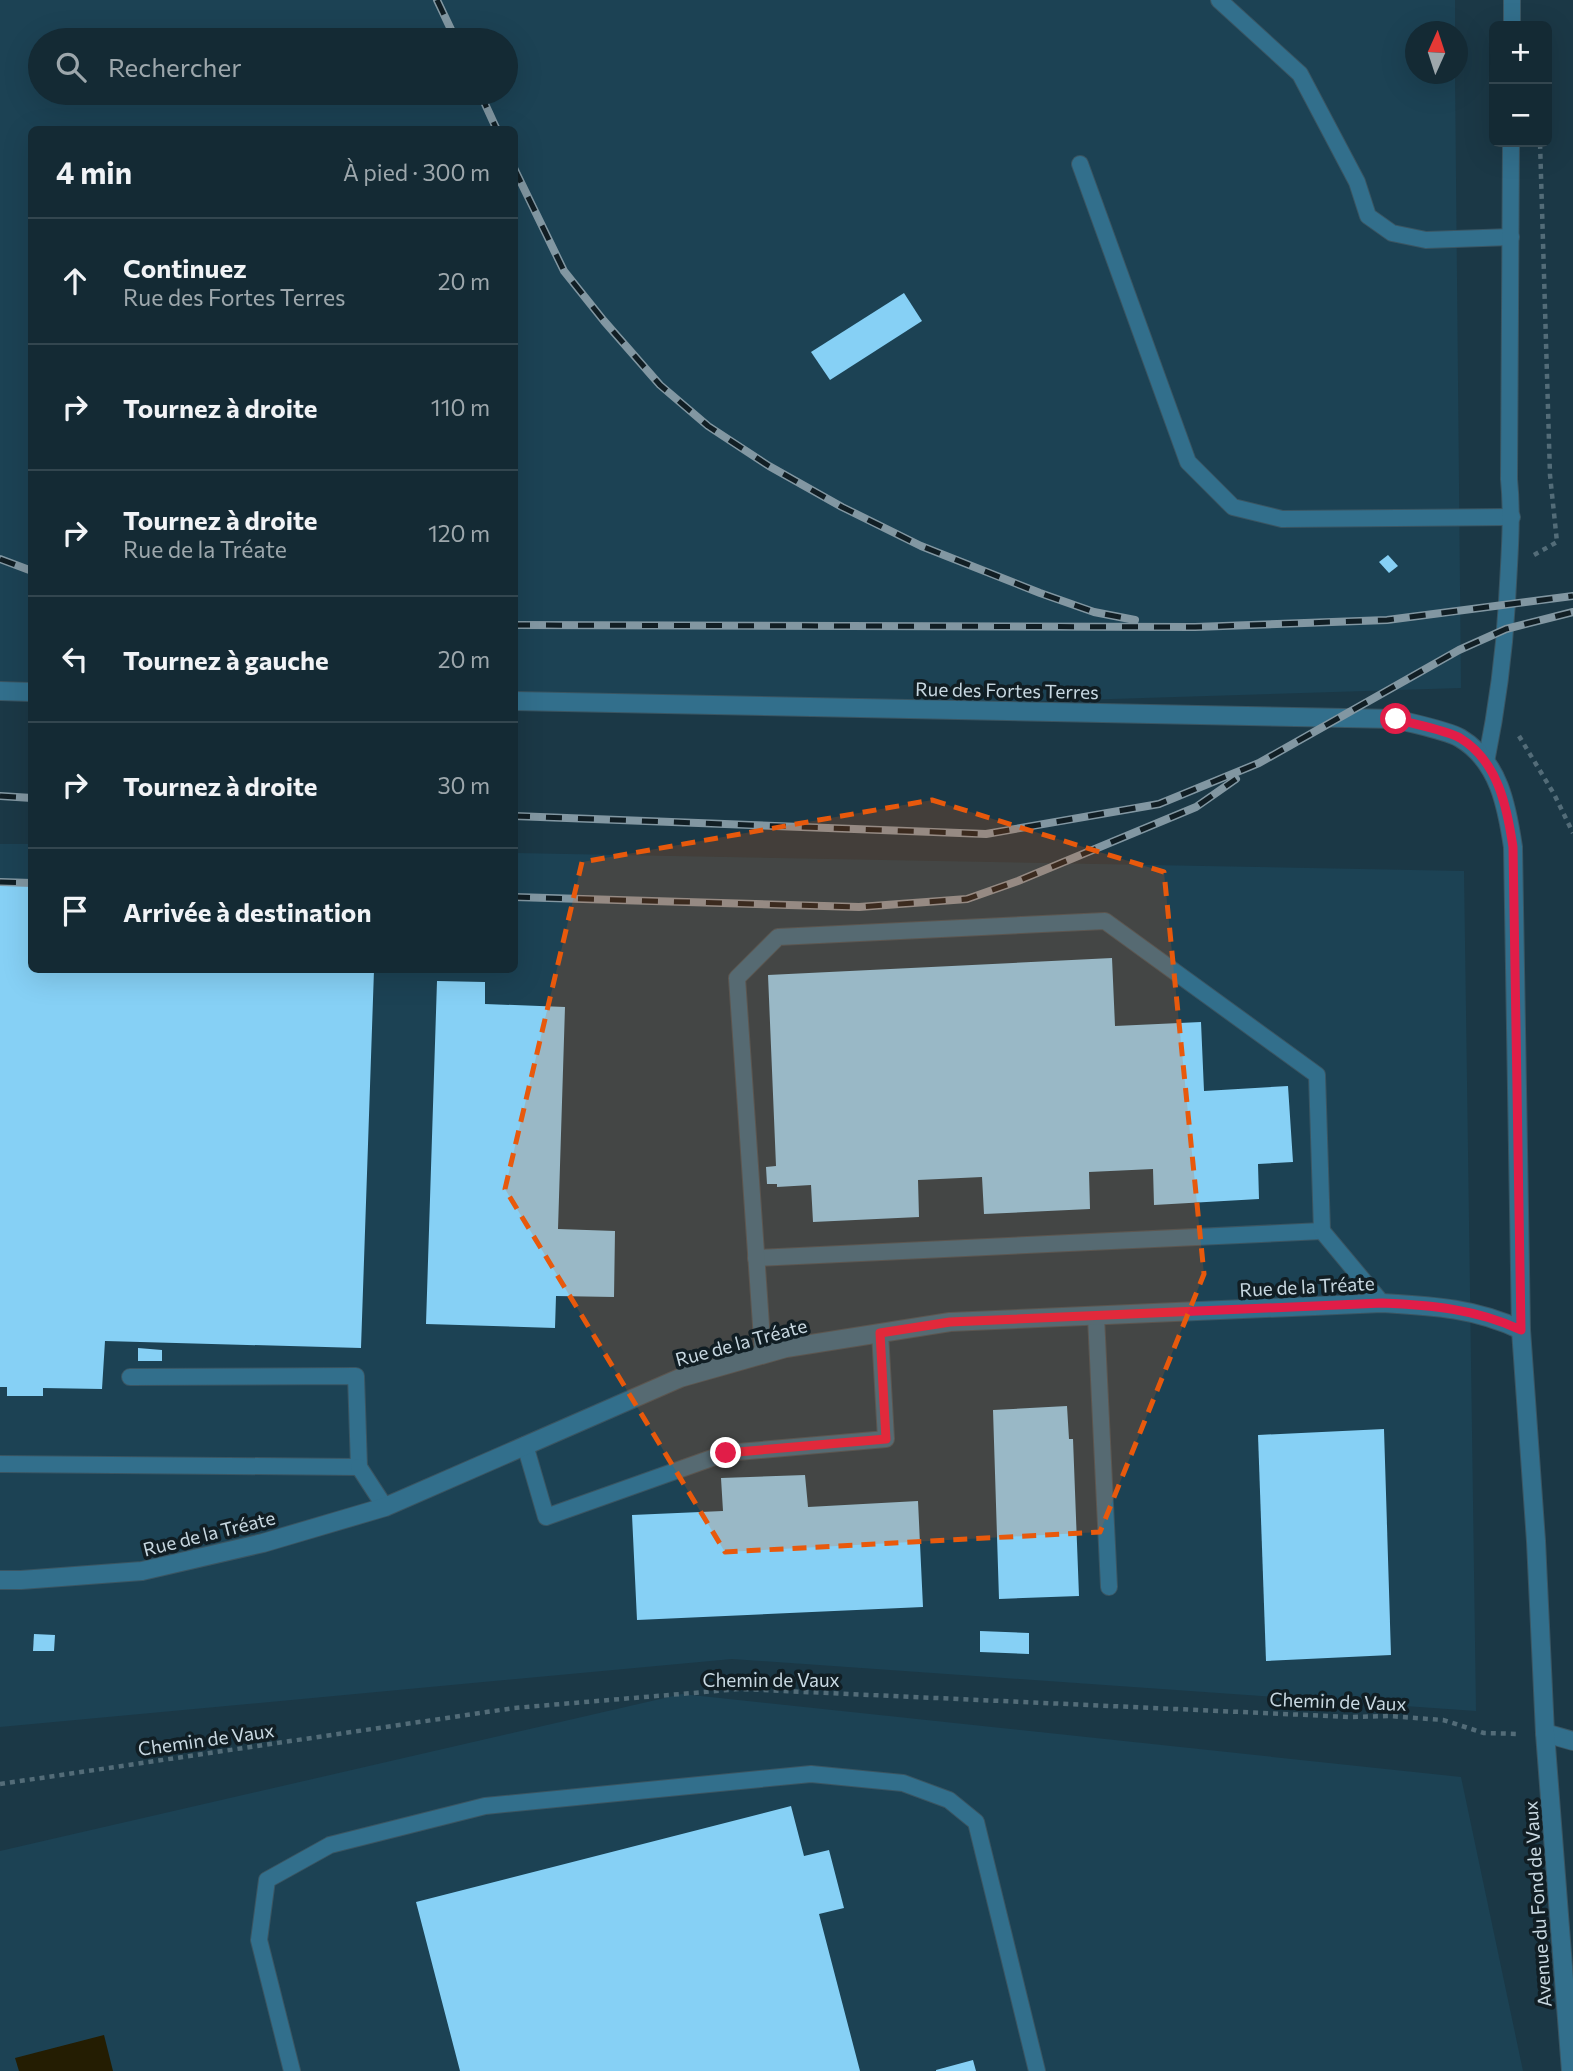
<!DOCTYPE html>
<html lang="fr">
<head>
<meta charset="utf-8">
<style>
  :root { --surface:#142a34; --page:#1d323c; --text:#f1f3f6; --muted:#9da7ac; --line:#33464f }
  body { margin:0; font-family:Commissioner,sans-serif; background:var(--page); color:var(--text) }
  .controls { position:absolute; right:21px; top:21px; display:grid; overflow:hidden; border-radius:10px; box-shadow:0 7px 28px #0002 }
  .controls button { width:63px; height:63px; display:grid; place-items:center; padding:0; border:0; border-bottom:2px solid var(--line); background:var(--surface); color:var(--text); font:35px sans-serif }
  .compass { position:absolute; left:1405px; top:21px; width:63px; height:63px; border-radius:50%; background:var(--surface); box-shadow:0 7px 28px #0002; rotate:3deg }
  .stop { position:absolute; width:21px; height:21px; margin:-16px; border:5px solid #e11d48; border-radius:50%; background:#fff }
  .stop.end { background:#e11d48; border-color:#fff; box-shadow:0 2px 7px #0008 }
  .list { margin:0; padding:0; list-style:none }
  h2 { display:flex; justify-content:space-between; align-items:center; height:91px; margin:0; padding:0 28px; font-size:30px }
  h2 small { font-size:23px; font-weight:400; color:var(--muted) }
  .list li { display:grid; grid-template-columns:46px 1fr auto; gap:21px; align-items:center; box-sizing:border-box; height:126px; padding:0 28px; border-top:2px solid var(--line) }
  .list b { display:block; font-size:26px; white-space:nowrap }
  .list p { margin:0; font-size:23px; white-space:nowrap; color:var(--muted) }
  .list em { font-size:23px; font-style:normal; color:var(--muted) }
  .icon { flex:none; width:38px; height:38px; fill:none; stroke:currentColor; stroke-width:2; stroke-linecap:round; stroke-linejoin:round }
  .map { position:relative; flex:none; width:1573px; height:2071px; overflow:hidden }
  .search { position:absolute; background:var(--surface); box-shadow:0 7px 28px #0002; left:28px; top:28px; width:490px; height:77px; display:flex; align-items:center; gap:18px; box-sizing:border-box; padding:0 24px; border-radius:38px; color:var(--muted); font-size:26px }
  .panel { position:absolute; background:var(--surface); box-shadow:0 7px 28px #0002; left:28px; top:126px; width:490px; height:847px; border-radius:10px }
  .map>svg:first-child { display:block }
  .built { fill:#1c4254; fill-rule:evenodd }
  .water { fill:#241d02 }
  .building { fill:#86d0f5 }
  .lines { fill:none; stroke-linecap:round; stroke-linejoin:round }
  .service-casing { stroke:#3a5562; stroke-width:18 }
  .minor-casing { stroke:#3a5562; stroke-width:20 }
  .tertiary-casing { stroke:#3a5562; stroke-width:20 }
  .path { stroke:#536c78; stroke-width:4.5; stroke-dasharray:5 5; stroke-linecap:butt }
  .service { stroke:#326f8c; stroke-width:16 }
  .minor { stroke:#326f8c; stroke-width:18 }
  .tertiary { stroke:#326f8c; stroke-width:18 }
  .rail-casing { stroke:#8297a2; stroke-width:8 }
  .rail { stroke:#111e24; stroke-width:5; stroke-dasharray:16; stroke-linecap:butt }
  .route { stroke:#e11d48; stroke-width:9 }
  .marked { fill:#e8590c; fill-opacity:0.2; stroke:#e8590c; stroke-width:5; stroke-dasharray:14 9; stroke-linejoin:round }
  .labels { text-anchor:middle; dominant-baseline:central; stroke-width:7; stroke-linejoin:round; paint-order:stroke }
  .street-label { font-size:19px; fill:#c8d8e1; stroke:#111e24 }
</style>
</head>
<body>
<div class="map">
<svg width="1573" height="2071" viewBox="0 0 1573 2071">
  <rect width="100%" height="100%" fill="#1b3846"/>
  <!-- built -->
  <g class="built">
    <path d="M0,0h1455v31l-39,1v42h39l6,614 -538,17 -408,-11 -1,-564h-482l-1,552 -31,-1zM40,40h466v53h-466z"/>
    <path d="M0,844h31l1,126h482l1,-117 949,18 12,840 -744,-52 -732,68z"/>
    <path d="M682,1694l779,83 62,294h-1523v-220z"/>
  </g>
  <!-- water -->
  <path class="water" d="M104,2035l9,36h-94l-4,-13z"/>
  <!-- building -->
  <g class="building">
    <path d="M904,293l18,28 -92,59 -19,-28z"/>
    <path d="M1388,555l10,11 -9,7 -10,-11z"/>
    <path d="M0,880l32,1v89h342l-13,378 -256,-7 -3,48 -59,-1v8h-36v-9h-7z"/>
    <path d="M1112,958l3,68 86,-4 3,69 84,-5 5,76 -35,2 1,35 -105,6 -1,-36 -64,3 1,37 -106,5 -2,-37 -64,3 1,37 -106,5 -2,-37 -34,2v-3h-10l-1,-17 10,-1 -8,-191z"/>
    <path d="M437,981l48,1v22l80,3 -7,222 57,2 -1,66 -58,-1 -1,32 -129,-4z"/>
    <path d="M138,1348l24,2v11h-24z"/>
    <path d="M1067,1406l2,33h4l6,157 -80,3 -6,-189z"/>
    <path d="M1384,1429l7,226 -125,6 -8,-226z"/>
    <path d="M805,1475l3,32 110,-6 5,106 -286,13 -5,-105 91,-4 -2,-33z"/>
    <path d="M980,1631l49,2v21l-49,-2z"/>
    <path d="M34,1634l21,1 -1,16h-21z"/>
    <path d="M791,1806l13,50 25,-6 15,58 -25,6 41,157h-400l-44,-169z"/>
    <path d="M973,2060l3,11h-40v-1z"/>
  </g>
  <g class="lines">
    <!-- service casing -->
    <g class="service-casing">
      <g id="service">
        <path d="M1219,0l81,74 57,108 11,34 24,17 34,7 85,-3"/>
        <path d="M1512,26v-26"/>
        <path d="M1080,164l108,298 45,45 49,12 230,-2"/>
        <path d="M1486,762c11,-54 18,-106 21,-160 2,-42 6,-82 2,-123l2,-337"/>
        <path d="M756,1258l566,-27"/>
        <path d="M1096,1317l13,270"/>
        <path d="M763,1354l-26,-376 41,-41 327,-16 212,154 5,156 60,72"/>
        <path d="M525,1445l21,72 180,-64 160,-14 -6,-106"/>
        <path d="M0,1464l359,3 -3,-91 -226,1"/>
        <path d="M359,1467l26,40"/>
        <path d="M292,2071l-33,-131 8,-60 63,-35 155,-39 326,-32 92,9 46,17 27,22 61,249"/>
      </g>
    </g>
    <!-- minor casing -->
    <g class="minor-casing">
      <g id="minor">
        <path d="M0,1580h21l121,-9 121,-28 122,-36 295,-129 106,-30 164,-26 432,-19c50,3 93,5 139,27"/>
        <path d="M1545,1733l28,8"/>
      </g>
    </g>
    <!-- tertiary casing -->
    <g class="tertiary-casing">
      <g id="tertiary">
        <path d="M0,691l32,1"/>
        <path d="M514,701l882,18c17,5 50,11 64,19 39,23 47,69 53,109l8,483 15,211 9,192 26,338"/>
      </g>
    </g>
    <!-- path -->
    <g class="path">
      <path d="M1534,555l23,-13 -7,-67 -10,-333"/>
      <path d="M1519,736l35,58 19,39"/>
      <path d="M0,1784l514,-76 226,-19 610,28 38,-1 55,4 41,13 36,1"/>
    </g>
    <!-- service -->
    <use href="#service" class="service"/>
    <!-- minor -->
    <use href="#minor" class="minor"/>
    <!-- tertiary -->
    <use href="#tertiary" class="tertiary"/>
    <!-- rail casing -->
    <g class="rail-casing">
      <g id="rail">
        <path d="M437,0l19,40"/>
        <path d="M480,93l17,37"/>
        <path d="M514,168l50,103 40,50 56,64 48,41 61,40 73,41 79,39 119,47 54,19 41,8"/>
        <path d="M0,559l32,12"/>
        <path d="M514,625l681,2 192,-7 186,-24"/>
        <path d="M0,796l32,2"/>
        <path d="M514,816l472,18 173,-30 100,-41 200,-113 47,-21 67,-17"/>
        <path d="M0,882l32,1"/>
        <path d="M514,897l345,10 108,-8 51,-18 178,-74 40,-28"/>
      </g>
    </g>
    <!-- rail -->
    <use href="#rail" class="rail"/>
  </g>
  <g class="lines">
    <!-- route -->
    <path class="route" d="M726,1453l160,-14 -6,-106 70,-11 432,-19c49,2 94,6 139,27l-8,-483c-6,-40 -15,-86 -53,-109 -14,-8 -47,-14 -64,-19"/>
  </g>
  <!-- marked area -->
  <path class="marked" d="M932,800l232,72 40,402 -104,258 -375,20 -220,-363 77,-327z"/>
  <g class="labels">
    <!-- street labels -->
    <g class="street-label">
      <text transform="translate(1007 690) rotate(1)">Rue des Fortes Terres</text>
      <text transform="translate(1307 1286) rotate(-3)">Rue de la Tréate</text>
      <text transform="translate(741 1342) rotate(-15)">Rue de la Tréate</text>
      <text transform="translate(209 1533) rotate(-14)">Rue de la Tréate</text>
      <text x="771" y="1679">Chemin de Vaux</text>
      <text transform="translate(1338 1701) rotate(2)">Chemin de Vaux</text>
      <text transform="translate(206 1739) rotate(-8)">Chemin de Vaux</text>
      <text transform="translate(1537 1904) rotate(-94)">Avenue du Fond de Vaux</text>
    </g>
  </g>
</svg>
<div class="controls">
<button>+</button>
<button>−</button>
</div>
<svg class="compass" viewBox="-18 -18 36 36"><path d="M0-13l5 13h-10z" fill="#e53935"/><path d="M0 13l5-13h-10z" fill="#9da7ac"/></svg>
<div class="stop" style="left:1396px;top:719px"></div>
<div class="stop end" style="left:726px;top:1453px"></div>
<div class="search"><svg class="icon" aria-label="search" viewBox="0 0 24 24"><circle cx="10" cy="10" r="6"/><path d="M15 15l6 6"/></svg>Rechercher</div>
<section class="panel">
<h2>4 min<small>À pied · 300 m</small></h2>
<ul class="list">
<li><svg class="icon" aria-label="ahead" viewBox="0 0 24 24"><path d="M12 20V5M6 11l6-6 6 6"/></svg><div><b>Continuez</b><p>Rue des Fortes Terres</p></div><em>20 m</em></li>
<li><svg class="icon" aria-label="right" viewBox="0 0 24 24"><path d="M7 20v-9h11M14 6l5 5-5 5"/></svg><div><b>Tournez à droite</b></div><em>110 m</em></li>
<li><svg class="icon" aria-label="right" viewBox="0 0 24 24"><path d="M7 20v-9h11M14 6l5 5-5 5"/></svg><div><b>Tournez à droite</b><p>Rue de la Tréate</p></div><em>120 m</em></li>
<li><svg class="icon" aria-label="left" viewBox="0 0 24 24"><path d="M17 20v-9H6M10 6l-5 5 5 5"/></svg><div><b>Tournez à gauche</b></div><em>20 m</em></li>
<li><svg class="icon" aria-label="right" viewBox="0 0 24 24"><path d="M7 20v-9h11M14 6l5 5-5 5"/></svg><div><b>Tournez à droite</b></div><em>30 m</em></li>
<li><svg class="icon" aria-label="arrive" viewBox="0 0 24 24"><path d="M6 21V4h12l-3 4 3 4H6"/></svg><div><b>Arrivée à destination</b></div></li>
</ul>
</section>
</div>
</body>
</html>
